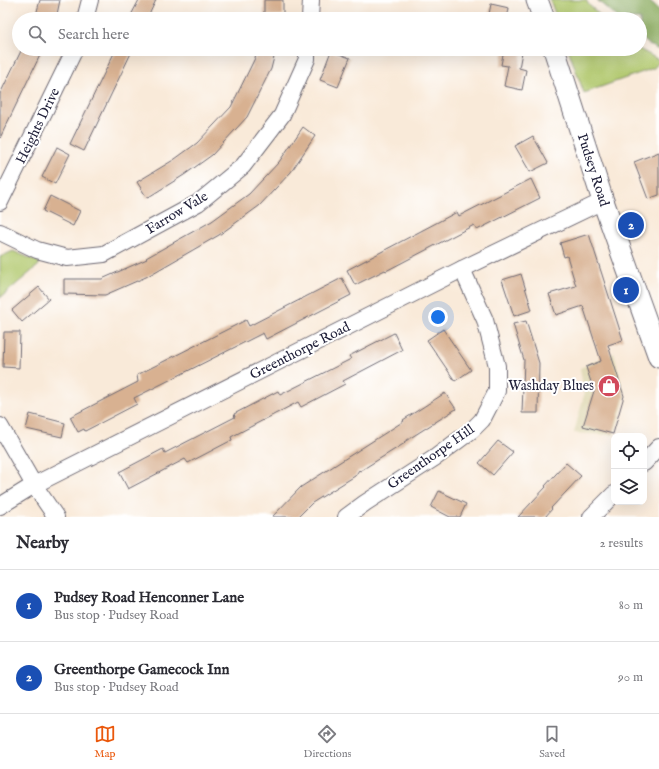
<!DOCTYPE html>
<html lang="en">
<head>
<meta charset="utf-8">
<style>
  :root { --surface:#fff; --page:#f7f7f7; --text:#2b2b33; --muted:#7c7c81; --line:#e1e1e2; --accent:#ea580c }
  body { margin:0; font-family:"IM FELL English",serif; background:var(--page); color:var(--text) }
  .controls { position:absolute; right:12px; bottom:12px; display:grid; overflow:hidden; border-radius:8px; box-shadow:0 4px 16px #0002 }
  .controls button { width:36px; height:36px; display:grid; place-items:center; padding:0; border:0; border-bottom:1px solid var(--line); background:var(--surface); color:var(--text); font:20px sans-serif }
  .you { position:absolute; left:438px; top:317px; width:14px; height:14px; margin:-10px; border:3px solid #fff; border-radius:50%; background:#1a73e8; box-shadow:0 0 0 6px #1a73e833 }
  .badge { display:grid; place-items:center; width:26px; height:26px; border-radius:50%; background:var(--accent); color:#fff; font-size:13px; font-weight:700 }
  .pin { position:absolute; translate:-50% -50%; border:2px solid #fff; box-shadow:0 1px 4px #0006 }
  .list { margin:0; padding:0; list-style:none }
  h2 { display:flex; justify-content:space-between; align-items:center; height:52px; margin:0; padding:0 16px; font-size:17px }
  h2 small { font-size:13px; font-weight:400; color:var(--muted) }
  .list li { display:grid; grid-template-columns:26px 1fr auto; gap:12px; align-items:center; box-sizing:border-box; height:72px; padding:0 16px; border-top:1px solid var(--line) }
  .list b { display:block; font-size:15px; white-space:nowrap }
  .list p { margin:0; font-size:13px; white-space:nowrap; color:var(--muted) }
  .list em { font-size:13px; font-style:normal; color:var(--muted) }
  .icon { flex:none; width:22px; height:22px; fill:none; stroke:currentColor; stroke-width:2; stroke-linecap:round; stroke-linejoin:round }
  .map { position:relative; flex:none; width:659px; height:517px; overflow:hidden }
  .search { position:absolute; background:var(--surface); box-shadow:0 4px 16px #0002; left:12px; right:12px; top:12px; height:44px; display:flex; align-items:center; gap:10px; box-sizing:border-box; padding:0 14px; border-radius:22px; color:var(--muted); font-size:15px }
  .sheet { height:196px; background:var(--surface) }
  nav { display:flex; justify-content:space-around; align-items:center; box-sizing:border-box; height:56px; border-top:1px solid var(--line); background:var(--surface); font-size:11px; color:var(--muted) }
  nav a { display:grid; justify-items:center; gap:2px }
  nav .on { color:var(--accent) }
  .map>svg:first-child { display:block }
  .built { fill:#e2dcba }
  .green { fill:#b1c86d; stroke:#6a7554 }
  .forest { fill:#8cac60; stroke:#57674e }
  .building { fill:#d8b191 }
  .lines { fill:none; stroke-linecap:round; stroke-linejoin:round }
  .minor-casing { stroke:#6d6872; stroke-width:18 }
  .major-casing { stroke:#6d6872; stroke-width:23 }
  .minor { stroke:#fff; stroke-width:16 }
  .major { stroke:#fff; stroke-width:21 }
  .labels { text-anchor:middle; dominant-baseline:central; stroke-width:4; stroke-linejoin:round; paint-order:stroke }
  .street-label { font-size:14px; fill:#22223b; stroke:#fff }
  .poi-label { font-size:14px; fill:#22223b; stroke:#fff; text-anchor:end }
</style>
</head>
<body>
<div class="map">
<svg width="659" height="517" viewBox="0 0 659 517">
  <rect width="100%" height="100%" fill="#fff"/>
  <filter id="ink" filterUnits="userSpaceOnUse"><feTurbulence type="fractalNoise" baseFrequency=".025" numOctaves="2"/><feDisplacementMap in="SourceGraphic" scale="8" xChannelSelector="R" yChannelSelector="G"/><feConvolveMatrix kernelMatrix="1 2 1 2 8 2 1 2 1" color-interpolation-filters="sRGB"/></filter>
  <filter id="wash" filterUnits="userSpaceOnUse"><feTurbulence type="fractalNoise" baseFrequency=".012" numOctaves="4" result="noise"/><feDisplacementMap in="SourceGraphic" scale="16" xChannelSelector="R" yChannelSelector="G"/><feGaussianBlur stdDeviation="0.9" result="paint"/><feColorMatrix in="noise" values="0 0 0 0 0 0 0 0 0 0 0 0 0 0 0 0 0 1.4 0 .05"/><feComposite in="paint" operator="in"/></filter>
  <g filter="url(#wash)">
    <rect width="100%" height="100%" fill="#f9ead9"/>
    <!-- built -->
    <path class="built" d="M614,353l11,44 -11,38 -40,-2 10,-38 -4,-27z"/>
    <!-- green -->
    <g class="green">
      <path d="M550,0h36l3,5 15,14h-47z"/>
      <path d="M568,49h71l20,11v2l-5,6 -70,25z"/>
      <path d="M13,251l26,11v3l-39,33v-41z"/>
    </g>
    <!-- forest -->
    <path class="forest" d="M597,0h51l11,10v40l-8,-4 -11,-9v-18h-21z"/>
    <g id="blocks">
      <!-- building -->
      <g class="building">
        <path d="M40,0h20l-4,19h-21z"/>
        <path d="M139,0h17l-9,19h-18z"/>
        <path d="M264,0h19v15l-19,1z"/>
        <path d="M491,4l18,4 -2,11h-19z"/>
        <path d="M22,49h21l-43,89v-44z"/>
        <path d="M116,49h17l-49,102 -14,-7z"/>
        <path d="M257,49h19l-5,20 -24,48 -35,38 -28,20 -37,23 -10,-16 38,-23 22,-16 34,-36 24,-49z"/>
        <path d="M504,49l18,3 -3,16 7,2 -4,20 -18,-4 4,-20 -7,-1z"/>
        <path d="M331,51l19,7 -12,29 -18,-7z"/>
        <path d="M303,127l12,9 -24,36 -32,34 -40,29 -73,42 -41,18 -41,-1v-15h38l45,-20 -1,-1 66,-37 37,-27 30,-32z"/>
        <path d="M533,136l15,27 -18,9 -15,-26z"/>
        <path d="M57,147l13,7 -15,30 -13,-7z"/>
        <path d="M659,152v43l-11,4 -14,-37z"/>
        <path d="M531,179l9,19 -63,32 -3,-5 -88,46 -1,-1 -30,15 -8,-15 110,-58 2,4z"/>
        <path d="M50,196l30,15 -7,15 -30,-15z"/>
        <path d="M589,234l34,106 -15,5 16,51 -11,38 -30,-8 11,-35 -8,-24 15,-6 -18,-55 -27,9 -7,-21 27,-8 -9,-30 -3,1 -4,-14z"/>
        <path d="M521,274l11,36 -18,6 -12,-36z"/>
        <path d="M342,278l9,17 -85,44 -3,-6 -129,65 3,6 -52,27 -1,-2 -6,3 -8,-15 68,-35 -1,-7 109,-55 3,6z"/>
        <path d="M39,287l10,12 -27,23 -10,-12z"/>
        <path d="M526,321l13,42 -1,50h-16l2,-53 -11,-36z"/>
        <path d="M443,329l28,41 -16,11 -28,-41z"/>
        <path d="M4,332h16l-1,36 -16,-1z"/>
        <path d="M394,333l8,17 -59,31 2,3 -44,23 -3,-5 -67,35 1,3 -44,23 -3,-4 -57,30 -9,-17 44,-23 2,4 70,-36 -1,-3 44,-23 2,4 71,-36 -2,-3z"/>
        <path d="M445,393l11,16 -52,33 1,1 -45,28 -1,-1 -4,6 -43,27 -14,14h-26l29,-30 103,-66 -1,-1z"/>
        <path d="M30,414l35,9 -3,14 -36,-8z"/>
        <path d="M498,441l15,11 -20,23 -14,-12z"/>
        <path d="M566,463l15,13 -30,32 1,1 -7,8h-27l28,-30 -1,-1z"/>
        <path d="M439,491l27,13 -6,13h-10l-19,-10z"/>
      </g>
    </g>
  </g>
  <g filter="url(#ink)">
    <use href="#blocks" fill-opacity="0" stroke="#6d6872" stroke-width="1"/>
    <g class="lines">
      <!-- minor casing -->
      <g class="minor-casing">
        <g id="minor">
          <path d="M85,19l5,-19"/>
          <path d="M310,19l1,-19"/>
          <path d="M0,202l75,-153"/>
          <path d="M0,232l37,18 30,8 37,-4 94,-51 45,-37 39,-51 25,-56v-10"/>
          <path d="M0,426l34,59 22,32"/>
          <path d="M644,463l15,-16"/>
          <path d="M0,506l34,-21 428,-216 141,-68"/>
          <path d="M346,517l19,-14 71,-46 36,-27 10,-10 15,-29v-25l-12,-46 -23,-51"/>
          <path d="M591,517l23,-23"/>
        </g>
      </g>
      <!-- major casing -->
      <g class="major-casing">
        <g id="major">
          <path d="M537,0l7,19"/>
          <path d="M554,49l49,152 56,156"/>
        </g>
      </g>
      <!-- minor -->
      <use href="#minor" class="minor"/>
      <!-- major -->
      <use href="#major" class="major"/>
    </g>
  </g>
  <!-- icons -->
  <defs>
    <g id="shop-disc" transform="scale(1.15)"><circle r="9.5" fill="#d1495b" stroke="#fff"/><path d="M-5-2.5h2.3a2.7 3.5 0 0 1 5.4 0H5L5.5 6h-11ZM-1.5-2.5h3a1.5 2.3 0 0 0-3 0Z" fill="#fff"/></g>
  </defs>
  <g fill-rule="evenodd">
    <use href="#shop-disc" x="609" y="386"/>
  </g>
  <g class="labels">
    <!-- street labels -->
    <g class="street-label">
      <text transform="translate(38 126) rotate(-64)">Heights Drive</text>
      <text transform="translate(593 170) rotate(72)">Pudsey Road</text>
      <text transform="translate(177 213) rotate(-31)">Farrow Vale</text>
      <text transform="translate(300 351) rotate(-27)">Greenthorpe Road</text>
      <text transform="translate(431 457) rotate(-35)">Greenthorpe Hill</text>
    </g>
    <!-- poi labels -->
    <g class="poi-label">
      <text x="594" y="386">Washday Blues</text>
    </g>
  </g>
</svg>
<div class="controls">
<button><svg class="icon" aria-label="locate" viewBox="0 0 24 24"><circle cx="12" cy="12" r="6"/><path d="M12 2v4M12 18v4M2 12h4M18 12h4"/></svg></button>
<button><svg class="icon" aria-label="layers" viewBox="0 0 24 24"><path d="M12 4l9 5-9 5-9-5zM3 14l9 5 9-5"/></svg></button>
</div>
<div class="you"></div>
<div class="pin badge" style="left:626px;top:290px;background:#1a4fb4">1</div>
<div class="pin badge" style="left:631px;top:225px;background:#1a4fb4">2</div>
<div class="search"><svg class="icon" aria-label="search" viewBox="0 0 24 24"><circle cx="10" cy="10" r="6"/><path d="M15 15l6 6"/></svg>Search here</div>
</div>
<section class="sheet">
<h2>Nearby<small>2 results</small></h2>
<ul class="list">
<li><span class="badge" style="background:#1a4fb4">1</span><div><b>Pudsey Road Henconner Lane</b><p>Bus stop · Pudsey Road</p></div><em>80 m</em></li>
<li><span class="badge" style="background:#1a4fb4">2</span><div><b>Greenthorpe Gamecock Inn</b><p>Bus stop · Pudsey Road</p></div><em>90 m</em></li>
</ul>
</section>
<nav>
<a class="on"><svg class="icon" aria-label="map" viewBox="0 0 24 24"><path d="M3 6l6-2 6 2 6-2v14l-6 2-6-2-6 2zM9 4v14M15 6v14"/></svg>Map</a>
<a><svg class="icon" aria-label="directions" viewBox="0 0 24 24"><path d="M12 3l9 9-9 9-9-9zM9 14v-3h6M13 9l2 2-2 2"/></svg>Directions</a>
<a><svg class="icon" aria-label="saved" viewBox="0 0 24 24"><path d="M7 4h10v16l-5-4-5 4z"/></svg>Saved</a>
</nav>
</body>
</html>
